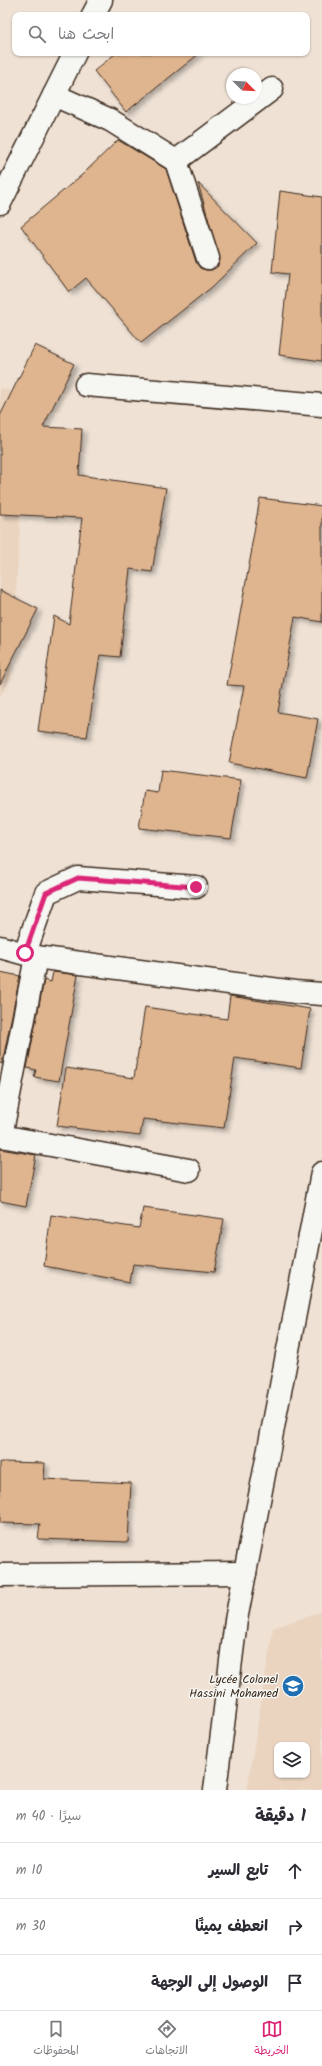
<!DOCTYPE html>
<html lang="ar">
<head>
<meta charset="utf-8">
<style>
  :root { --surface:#fff; --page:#f7f7f7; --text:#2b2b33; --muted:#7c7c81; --line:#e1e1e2; --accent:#db2777 }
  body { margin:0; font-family:Kalam,"Playpen Sans Arabic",sans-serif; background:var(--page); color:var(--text); direction:rtl }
  .controls { position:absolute; right:12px; bottom:12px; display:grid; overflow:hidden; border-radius:8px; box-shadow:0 1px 3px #0004 }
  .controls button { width:36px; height:36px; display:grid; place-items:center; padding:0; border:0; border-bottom:1px solid var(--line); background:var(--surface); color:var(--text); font:20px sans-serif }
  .compass { position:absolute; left:226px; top:68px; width:36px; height:36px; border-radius:50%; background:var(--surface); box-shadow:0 1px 3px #0004; rotate:114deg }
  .stop { position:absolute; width:12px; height:12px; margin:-9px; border:3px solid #db2777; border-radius:50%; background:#fff }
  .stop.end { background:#db2777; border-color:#fff; box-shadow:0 1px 4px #0008 }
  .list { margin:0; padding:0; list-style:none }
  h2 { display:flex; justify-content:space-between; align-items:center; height:52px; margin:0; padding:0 16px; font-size:17px }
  h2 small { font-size:13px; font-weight:400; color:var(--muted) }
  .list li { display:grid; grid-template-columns:26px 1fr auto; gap:12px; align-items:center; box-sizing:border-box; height:56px; padding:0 16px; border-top:1px solid var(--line) }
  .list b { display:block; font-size:15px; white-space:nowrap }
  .list em { font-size:13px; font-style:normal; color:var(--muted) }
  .icon { flex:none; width:22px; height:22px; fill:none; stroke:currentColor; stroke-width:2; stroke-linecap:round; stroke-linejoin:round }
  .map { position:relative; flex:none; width:322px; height:1790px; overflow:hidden; direction:ltr }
  .search { position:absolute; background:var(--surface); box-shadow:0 1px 3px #0004; left:12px; right:12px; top:12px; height:44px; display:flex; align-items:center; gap:10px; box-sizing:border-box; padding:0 14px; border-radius:8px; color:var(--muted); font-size:15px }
  .sheet { height:220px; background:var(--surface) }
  nav { display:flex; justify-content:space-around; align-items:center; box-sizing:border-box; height:56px; border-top:1px solid var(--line); background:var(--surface); font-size:11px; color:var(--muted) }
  nav a { display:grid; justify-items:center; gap:2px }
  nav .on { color:var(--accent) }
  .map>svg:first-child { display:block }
  .built { fill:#ead4c0; fill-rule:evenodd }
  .building { fill:#dfb590; stroke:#3b2a1e; filter:url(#shadow) }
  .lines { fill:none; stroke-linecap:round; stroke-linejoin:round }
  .minor-casing { stroke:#3b2a1e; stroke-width:25 }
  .minor { stroke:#f6f6f2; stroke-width:22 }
  .route { stroke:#db2777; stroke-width:5 }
  .labels { text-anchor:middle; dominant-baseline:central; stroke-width:3; stroke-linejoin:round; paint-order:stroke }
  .poi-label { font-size:12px; fill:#3b2a1e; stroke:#f6f6f2; text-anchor:end }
</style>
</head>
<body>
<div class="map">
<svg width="322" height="1790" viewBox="0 0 322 1790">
  <defs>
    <filter id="shadow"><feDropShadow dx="3.5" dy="3.5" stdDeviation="2" flood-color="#0004"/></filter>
  </defs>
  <rect width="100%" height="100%" fill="#efe2d5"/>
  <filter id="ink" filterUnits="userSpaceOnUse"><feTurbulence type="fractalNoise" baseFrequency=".025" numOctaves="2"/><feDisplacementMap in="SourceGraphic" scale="8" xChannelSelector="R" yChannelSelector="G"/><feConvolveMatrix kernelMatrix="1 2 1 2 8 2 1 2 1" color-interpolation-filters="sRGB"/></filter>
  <g filter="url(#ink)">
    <!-- built -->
    <g class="built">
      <path d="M0,387l23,10 3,31 -15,249 -11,20z"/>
      <path d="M322,1611v179h-75l26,-162zM277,1745h30v30h-30z"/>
    </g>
    <!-- building -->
    <g class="building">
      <path d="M116,53h84l-74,59 -32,-41z"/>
      <path d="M118,140l48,29 30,93 4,6 6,2h6l6,-4 2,-6 -22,-77 59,60 -45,44 -71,56 -55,-65 -17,14 -48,-66 62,-52z"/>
      <path d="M280,191l42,6v164l-43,-6 9,-81 -16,-2z"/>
      <path d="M35,345l39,19 -31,63 39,2 -3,46 87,13 -14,84 -22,-3 -10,88 -20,-2 -13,82 -49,-6 16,-115 15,8 13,-106 -82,-4v-98z"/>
      <path d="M260,498l62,8v116l-27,-5 -17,95 40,7 -11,59 -78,-15 15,-77 -17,-1 25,-136h-1z"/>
      <path d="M0,590l38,19 -38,75z"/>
      <path d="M161,770l80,10 -10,58 -92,-10 6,-37 13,2z"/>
      <path d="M0,972l20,4 -18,88 -2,-1z"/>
      <path d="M53,972l25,3 -19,106 -25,-4 2,-7 -9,-2 17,-88 7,2z"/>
      <path d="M230,996l80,13 -9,59 -66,-10 -11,70 -81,-9 -3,17 -83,-10 9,-58 68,10 11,-71 82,12z"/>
      <path d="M0,1149l36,6 -10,51 -26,-5z"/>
      <path d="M143,1208l81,11 -10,53 -81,-8 -3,18 -86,-16 7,-51 88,13z"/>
      <path d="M0,1462l45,1 -1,16 87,4 -3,59 -90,-3 2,-15 -40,-1z"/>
    </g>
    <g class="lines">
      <!-- minor casing -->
      <g class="minor-casing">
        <g id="minor">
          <path d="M93,15l8,-15"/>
          <path d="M54,95l56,25 66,41 32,97"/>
          <path d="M176,161l96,-72"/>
          <path d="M0,203l75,-150"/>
          <path d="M86,385l236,20"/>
          <path d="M0,947l36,10 259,35 27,2"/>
          <path d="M25,953l21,-60 32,-15 118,9"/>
          <path d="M36,957l-35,179 188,34"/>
          <path d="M0,1575l245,-2"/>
          <path d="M215,1790l21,-170 86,-447"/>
        </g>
      </g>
      <!-- minor -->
      <use href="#minor" class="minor"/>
    </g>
  </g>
  <g class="lines" filter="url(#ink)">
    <!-- route -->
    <path class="route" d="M25,953l21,-60 32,-15 118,9"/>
  </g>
  <!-- icons -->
  <defs>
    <g id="school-disc" transform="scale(1.15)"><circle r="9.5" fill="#1f6fb2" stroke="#f6f6f2"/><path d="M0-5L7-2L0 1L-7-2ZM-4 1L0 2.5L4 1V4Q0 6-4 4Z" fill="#fff"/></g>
  </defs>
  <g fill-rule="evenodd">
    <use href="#school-disc" x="293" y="1686"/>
  </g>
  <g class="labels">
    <!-- poi labels -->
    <g class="poi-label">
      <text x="278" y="1679">Lycée Colonel<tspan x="278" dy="14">Hassini Mohamed</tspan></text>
    </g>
  </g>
</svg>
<div class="controls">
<button><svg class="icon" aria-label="layers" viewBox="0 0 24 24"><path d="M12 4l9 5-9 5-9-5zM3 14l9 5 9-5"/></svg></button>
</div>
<svg class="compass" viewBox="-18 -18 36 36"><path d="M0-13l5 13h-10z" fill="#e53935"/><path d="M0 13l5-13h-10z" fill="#7c7c81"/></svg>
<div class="stop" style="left:25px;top:953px"></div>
<div class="stop end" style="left:196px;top:887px"></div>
<div class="search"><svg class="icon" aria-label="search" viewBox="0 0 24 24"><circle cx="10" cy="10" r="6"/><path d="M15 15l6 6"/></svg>ابحث هنا</div>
</div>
<section class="sheet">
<h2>1 دقيقة<small>سيرًا · 40 m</small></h2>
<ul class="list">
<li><svg class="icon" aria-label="ahead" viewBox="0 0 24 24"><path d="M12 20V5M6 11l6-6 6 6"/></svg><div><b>تابع السير</b></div><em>10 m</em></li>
<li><svg class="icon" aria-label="right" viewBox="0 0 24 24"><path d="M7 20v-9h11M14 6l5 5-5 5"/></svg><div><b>انعطف يمينًا</b></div><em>30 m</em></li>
<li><svg class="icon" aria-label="arrive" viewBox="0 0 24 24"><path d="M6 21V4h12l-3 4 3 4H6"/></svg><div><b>الوصول إلى الوجهة</b></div></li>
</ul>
</section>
<nav>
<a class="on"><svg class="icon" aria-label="map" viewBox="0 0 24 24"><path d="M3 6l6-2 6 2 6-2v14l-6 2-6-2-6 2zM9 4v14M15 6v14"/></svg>الخريطة</a>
<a><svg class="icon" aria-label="directions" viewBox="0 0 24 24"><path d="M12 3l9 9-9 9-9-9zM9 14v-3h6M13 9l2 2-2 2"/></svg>الاتجاهات</a>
<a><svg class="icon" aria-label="saved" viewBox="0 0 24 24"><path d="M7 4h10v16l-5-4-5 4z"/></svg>المحفوظات</a>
</nav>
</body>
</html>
